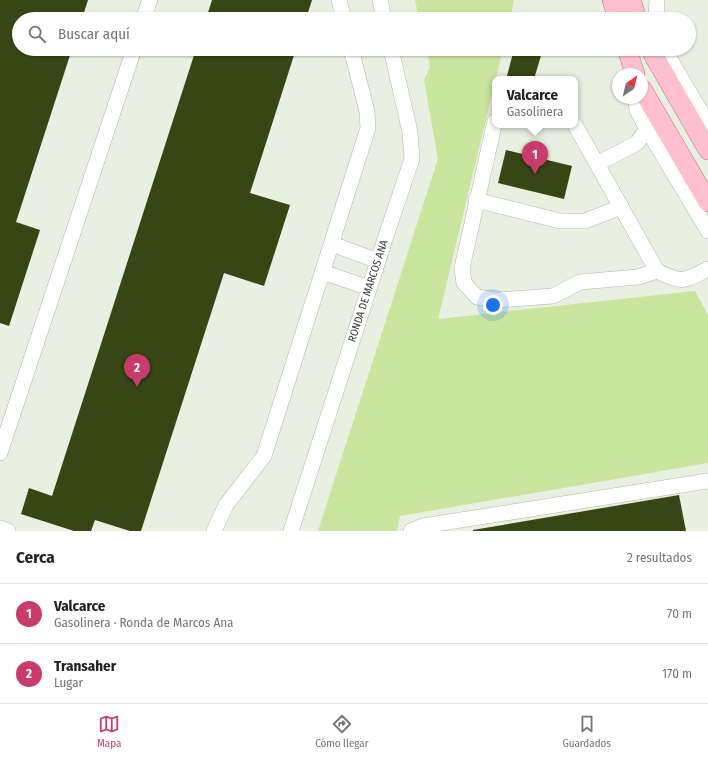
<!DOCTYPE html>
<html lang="es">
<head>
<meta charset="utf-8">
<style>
  :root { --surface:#fff; --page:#f2f2f2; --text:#222; --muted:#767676; --line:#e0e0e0; --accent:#c83b6c }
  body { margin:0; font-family:"Fira Sans Condensed",sans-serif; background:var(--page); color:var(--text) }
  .compass { position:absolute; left:612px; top:68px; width:36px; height:36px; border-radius:50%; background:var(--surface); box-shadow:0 1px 3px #0004; rotate:35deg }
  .you { position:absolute; left:493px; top:305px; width:14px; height:14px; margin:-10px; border:3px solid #fff; border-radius:50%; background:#1a73e8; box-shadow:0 0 0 6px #1a73e833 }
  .badge { display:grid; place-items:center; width:26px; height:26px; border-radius:50%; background:var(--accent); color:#fff; font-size:13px; font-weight:700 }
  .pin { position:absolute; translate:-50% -33px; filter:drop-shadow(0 1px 2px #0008) }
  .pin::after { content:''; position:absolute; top:21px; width:14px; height:12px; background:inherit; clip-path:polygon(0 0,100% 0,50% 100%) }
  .popup { position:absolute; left:492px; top:76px; width:86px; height:52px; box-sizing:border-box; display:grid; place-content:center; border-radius:8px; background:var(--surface); filter:drop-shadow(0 1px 3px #0005); font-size:13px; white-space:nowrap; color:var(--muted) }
  .popup b { font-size:15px; color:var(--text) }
  .popup::after { content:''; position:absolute; left:50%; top:100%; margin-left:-8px; border:8px solid transparent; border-top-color:var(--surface) }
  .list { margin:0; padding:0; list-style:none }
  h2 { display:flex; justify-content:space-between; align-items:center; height:52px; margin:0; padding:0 16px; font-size:17px }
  h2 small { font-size:13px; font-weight:400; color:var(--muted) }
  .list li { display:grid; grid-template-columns:26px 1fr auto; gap:12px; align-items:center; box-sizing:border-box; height:60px; padding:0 16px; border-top:1px solid var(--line) }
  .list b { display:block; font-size:15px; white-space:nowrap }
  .list p { margin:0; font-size:13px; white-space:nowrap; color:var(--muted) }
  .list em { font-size:13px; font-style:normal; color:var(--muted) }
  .icon { flex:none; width:22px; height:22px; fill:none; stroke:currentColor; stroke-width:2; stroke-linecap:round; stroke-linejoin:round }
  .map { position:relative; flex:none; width:708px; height:531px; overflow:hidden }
  .search { position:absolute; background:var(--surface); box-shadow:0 1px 3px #0004; left:12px; right:12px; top:12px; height:44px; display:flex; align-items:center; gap:10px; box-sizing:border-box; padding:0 14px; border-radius:22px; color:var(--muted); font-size:15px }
  .sheet { height:172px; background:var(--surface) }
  nav { display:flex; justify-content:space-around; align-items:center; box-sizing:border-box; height:56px; border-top:1px solid var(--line); background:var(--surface); font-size:11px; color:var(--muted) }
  nav a { display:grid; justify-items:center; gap:2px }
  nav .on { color:var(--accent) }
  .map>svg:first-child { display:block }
  .green { fill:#cae59d }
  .building { fill:#364615 }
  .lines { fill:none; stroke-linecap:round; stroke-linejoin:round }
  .minor-casing { stroke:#b3b8aa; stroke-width:16 }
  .major-casing { stroke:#b97685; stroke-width:20 }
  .minor { stroke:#fff; stroke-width:15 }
  .major { stroke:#ffbfd0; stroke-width:19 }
  .labels { text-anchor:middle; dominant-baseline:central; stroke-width:4; stroke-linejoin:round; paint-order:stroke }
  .street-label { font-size:11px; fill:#383b35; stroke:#fff }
</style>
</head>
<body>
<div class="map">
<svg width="708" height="531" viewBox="0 0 708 531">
  <rect width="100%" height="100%" fill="#e9efe1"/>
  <!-- green -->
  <g class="green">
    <path d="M415,0h99l-4,19h-91z"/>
    <path d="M426,49h77l-65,270 257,-28 13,24v148l-308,53 -3,15h-79l120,-372 -14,-79 6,-13z"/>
  </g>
  <!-- building -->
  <g class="building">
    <path d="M0,0h88l-6,19h-63v30h53l-56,173 24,8 -31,96 -9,-3z"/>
    <path d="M212,0h100l-6,19h-100z"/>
    <path d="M196,49h100l-46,144 40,12 -26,81 -40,-13 -83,258h-11l-35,-11 -4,11h-17l-53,-17 8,-26 23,8z"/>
    <path d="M514,49h29l-9,30h-12l-15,-3z"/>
    <path d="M506,150l66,16 -8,33 -66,-16z"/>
    <path d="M679,495l7,36h-213v-1z"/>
  </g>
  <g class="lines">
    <!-- minor casing -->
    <g class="minor-casing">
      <g id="minor">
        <path d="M339,0l5,19"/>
        <path d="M380,0l4,19"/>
        <path d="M143,19l7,-19"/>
        <path d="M656,19l1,-19"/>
        <path d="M664,49l44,75"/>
        <path d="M635,98l2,12 10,19 61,102"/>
        <path d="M495,121l-33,147 2,15 13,14 19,3 57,-4 27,-14 58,-5 19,-6"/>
        <path d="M575,125l22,39"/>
        <path d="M647,129l-10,14 -40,21 60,107c26,13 26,10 51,-2"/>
        <path d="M476,200l84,21h25l36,-14"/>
        <path d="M332,244l46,17"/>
        <path d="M323,272l46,16"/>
        <path d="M0,453l134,-404"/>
        <path d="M0,528l8,3"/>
        <path d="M214,531l12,-26 38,-49 104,-328 -1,-17 -16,-62"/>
        <path d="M291,531l97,-301 24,-71 -2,-27 -19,-83"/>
        <path d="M411,531l12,-5 285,-45"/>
      </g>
    </g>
    <!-- major casing -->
    <g class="major-casing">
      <g id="major">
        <path d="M612,0l6,19"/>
        <path d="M631,0l6,19"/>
        <path d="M627,49l8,25"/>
        <path d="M650,49l58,101"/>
        <path d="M642,89l66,113"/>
      </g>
    </g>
    <!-- minor -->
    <use href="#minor" class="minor"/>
    <!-- major -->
    <use href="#major" class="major"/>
  </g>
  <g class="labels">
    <!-- street labels -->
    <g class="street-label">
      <text transform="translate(368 291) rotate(-72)">RONDA DE MARCOS ANA</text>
    </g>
  </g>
</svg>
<svg class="compass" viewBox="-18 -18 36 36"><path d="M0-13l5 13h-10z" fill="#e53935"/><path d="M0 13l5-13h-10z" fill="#767676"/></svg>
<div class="you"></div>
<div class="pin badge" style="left:535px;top:174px">1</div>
<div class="popup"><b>Valcarce</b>Gasolinera</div>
<div class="pin badge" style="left:137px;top:387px">2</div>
<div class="search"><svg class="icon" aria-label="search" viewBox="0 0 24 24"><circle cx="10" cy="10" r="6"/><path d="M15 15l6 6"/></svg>Buscar aquí</div>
</div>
<section class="sheet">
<h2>Cerca<small>2 resultados</small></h2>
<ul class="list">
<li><span class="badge">1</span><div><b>Valcarce</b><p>Gasolinera · Ronda de Marcos Ana</p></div><em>70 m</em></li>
<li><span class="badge">2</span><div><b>Transaher</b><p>Lugar</p></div><em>170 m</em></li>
</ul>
</section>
<nav>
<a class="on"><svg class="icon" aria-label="map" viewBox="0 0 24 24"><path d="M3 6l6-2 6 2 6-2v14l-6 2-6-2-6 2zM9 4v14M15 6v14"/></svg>Mapa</a>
<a><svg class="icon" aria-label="directions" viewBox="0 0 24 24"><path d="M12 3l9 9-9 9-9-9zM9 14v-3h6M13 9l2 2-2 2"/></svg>Cómo llegar</a>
<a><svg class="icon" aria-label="saved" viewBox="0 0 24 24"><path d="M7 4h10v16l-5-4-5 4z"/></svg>Guardados</a>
</nav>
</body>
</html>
